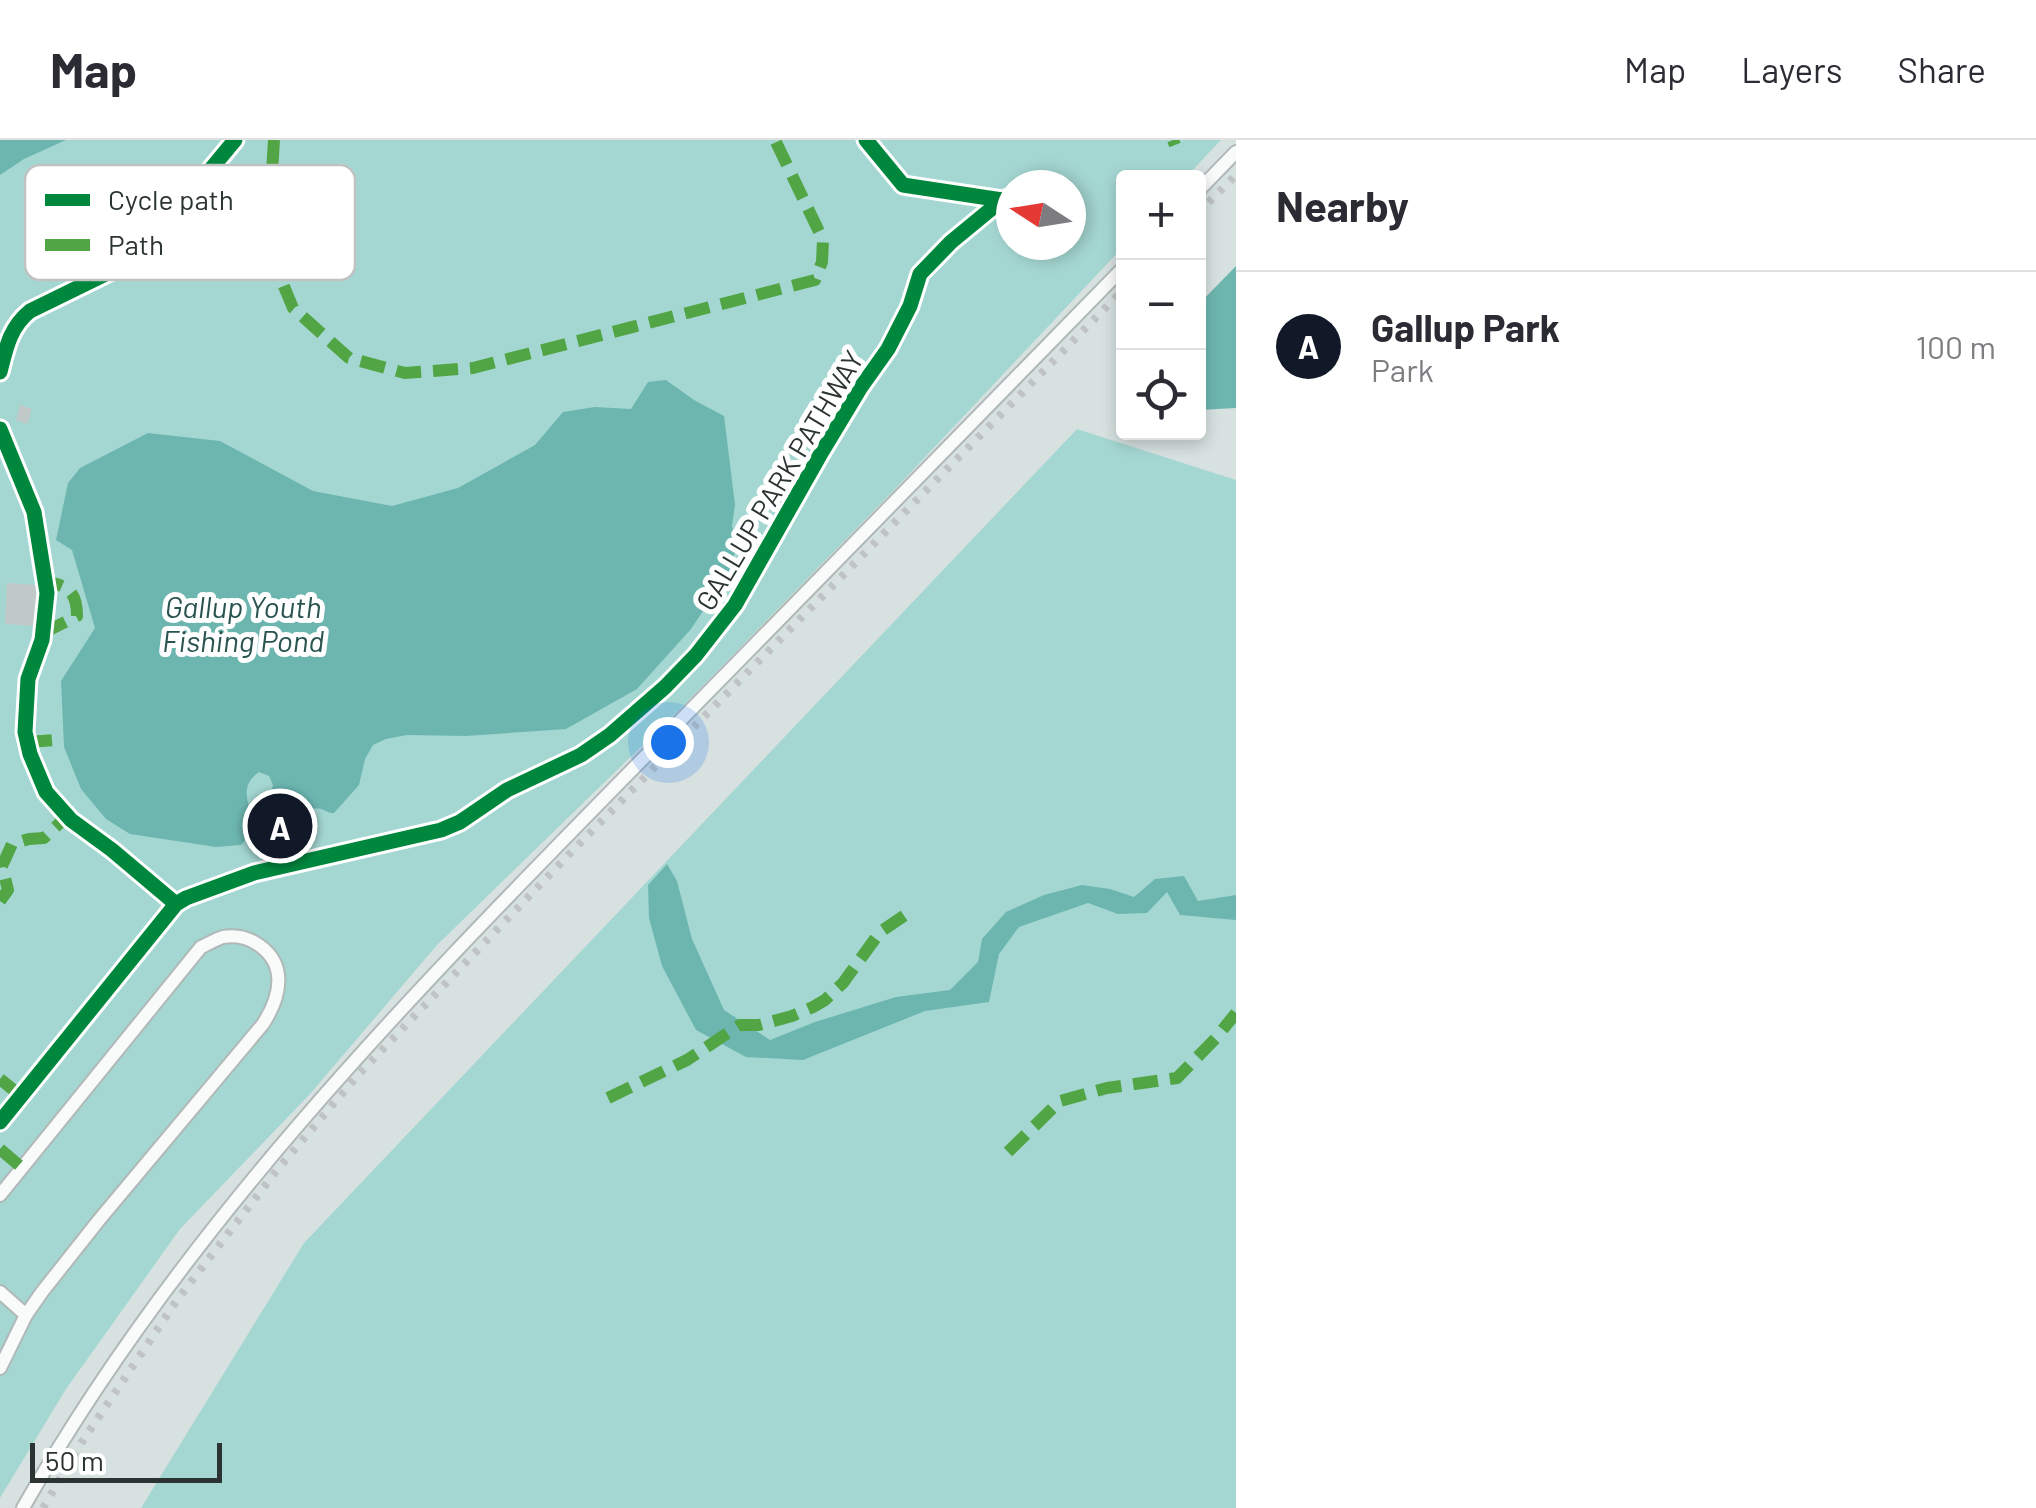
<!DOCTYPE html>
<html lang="en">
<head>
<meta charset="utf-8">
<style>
  :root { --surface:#fff; --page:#f7f7f7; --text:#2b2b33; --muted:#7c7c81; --line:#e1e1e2; --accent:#111827 }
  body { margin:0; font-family:Barlow,sans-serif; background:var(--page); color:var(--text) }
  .controls { position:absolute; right:30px; top:30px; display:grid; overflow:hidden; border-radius:10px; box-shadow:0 5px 15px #0003 }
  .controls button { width:90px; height:90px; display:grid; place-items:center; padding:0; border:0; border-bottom:2px solid var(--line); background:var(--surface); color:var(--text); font:50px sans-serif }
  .compass { position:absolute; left:996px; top:30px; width:90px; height:90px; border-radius:50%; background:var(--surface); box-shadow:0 5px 15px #0003; rotate:282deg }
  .scale { position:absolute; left:30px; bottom:25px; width:192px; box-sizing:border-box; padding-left:10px; border:5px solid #2c3433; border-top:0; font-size:28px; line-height:35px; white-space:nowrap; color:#2c3433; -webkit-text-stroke:8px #fff; paint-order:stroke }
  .you { position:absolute; left:668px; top:602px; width:35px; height:35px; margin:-25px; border:8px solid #fff; border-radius:50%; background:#1a73e8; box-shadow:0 0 0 15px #1a73e833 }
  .badge { display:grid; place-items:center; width:65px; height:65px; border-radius:50%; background:var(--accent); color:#fff; font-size:32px; font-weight:700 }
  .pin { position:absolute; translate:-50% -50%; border:5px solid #fff; box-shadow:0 2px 10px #0006 }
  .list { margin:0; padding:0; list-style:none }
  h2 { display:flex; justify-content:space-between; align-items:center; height:130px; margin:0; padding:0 40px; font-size:42px }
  h2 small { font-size:32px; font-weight:400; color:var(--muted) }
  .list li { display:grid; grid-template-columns:65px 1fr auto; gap:30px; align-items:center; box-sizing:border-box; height:150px; padding:0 40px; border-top:2px solid var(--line) }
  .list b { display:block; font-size:38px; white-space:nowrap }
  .list p { margin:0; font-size:32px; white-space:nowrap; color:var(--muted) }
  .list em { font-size:32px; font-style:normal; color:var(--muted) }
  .icon { flex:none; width:55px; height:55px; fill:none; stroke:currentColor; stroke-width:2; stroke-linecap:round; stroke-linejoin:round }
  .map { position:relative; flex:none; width:1236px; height:1368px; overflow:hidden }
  header { display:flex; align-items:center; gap:60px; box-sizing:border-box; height:140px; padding:0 50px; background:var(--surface); border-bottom:2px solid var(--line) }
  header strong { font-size:48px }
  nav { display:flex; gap:55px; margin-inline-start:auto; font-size:35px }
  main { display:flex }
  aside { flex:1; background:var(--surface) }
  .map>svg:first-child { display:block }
  .green { fill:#a5d7d2; fill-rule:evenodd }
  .water { fill:#6db6b0 }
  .building { fill:#c0c9c8 }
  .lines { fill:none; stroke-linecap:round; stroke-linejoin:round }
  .lane-casing { stroke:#b0b9b8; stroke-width:16 }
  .lane { stroke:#f9fafa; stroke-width:12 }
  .rail { stroke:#c0c3c3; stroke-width:8; stroke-dasharray:5 10; stroke-linecap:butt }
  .quiet { stroke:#51a544; stroke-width:12; stroke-dasharray:25 12; stroke-linecap:butt }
  .cycleway-casing { stroke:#fff; stroke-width:21 }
  .cycleway { stroke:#00873e; stroke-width:15 }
  .labels { text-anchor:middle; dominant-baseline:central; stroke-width:10; stroke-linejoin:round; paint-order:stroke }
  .street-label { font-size:28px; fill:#2c3433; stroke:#fff }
  .water-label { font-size:30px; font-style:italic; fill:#295450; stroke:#fff }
  .key { fill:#fff; stroke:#c0c2c2; stroke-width:2.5 }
  .key-label { font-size:28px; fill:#2c3433 }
</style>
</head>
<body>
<header>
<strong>Map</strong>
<nav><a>Map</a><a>Layers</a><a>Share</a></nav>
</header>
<main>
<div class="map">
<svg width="1236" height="1368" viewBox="0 0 1236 1368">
  <rect width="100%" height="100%" fill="#d6e1e0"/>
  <!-- green -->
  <g class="green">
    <path d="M0,0h1221l-35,37 -62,1 -1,69 -228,242 -213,218 -245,238 -127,149 -130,135 -114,160 -66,109zM1011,45h60v60h-60z"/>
    <path d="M1077,289l159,51v1028h-1095l163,-265z"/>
  </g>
  <!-- water -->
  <g class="water">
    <path d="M0,0h66l-42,19 -24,16z"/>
    <path d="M1236,126v142l-37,2v-106z"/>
    <path d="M666,240l28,20 30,16 11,89 -3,21 5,20 -9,28 -37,55 -54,60 -71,40 -100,7 -59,-1 -21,4 -13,6 -8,14 -6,26 -25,28c-6,0 -7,-2 -13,-4 -4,-1 -12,0 -17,0l-4,5h-5c-8,-9 -19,-5 -26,-14l4,-15 -4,-9 -10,-4c-22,15 -9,35 -3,56l-15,17 -25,2 -86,-13 -24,-15 -25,-30 -17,-42 -3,-66 34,-53 -23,-78 -16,-10 12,-57 12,-15 68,-35 72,8 93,50 79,15 66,-18 77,-43 28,-33 32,-5 36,2 17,-27z"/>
    <path d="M667,724l10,17 15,58 32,71 46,30 45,-18 81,-25 54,-7 28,-28 4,-23 24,-27 38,-17 38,-10 28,4 24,8 21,-18 29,-3 14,25 38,-6v25l-56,-5 -13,-23 -20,21 -29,1 -30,-11 -69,24 -20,27 -10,48 -64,9 -122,49 -57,-3 -50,-27 -34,-64 -13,-48 -1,-33z"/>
  </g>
  <!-- building -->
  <g class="building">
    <path d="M20,265l12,4 -5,15 -11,-4z"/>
    <path d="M7,443l30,2 -2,41 -30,-2z"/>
  </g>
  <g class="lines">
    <!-- lane casing -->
    <g class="lane-casing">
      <g id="lane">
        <path d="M1198,51l38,-39"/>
        <path d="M0,1055l201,-248c7,-3 15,-8 22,-10 11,-2 22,0 31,5 35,20 27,54 9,82l-164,196 -57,72 -16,23 -26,53"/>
        <path d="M0,1152l26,23"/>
        <path d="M23,1368c155,-274 379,-504 598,-727 168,-171 335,-342 503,-514"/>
      </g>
    </g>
    <!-- lane -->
    <use href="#lane" class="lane"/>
    <!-- rail -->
    <g class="rail">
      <path d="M1198,73l38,-38"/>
      <path d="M43,1368l35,-60 99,-148 100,-130 81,-95 220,-230 546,-556"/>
    </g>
    <!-- quiet -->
    <g class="quiet">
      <path d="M274,0l-3,49 4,76 18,43 56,50 56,15 68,-5 342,-88 7,-18 1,-22 -48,-100"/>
      <path d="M1173,0l2,5"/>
      <path d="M43,493l34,-17c0,-24 -9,-31 -31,-34"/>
      <path d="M27,602l28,-2"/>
      <path d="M0,761l8,-11 -6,-24 10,-22 17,-5 15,-1 23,-22"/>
      <path d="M0,939l21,17"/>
      <path d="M608,958l79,-38 53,-35h19l33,-9 21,-9 12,-7 18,-17 37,-51 34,-23"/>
      <path d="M0,1009l21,18"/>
      <path d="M1008,1012l52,-51 47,-13 70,-10 39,-40 20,-25"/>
    </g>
    <!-- cycleway casing -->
    <g class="cycleway-casing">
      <g id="cycleway">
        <path d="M866,0l37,45 99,15"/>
        <path d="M0,232c6,-24 10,-45 30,-61l94,-46 32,-23 19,-23 16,-26 44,-53"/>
        <path d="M0,289l34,83 13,81 -5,47 -14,39 -3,53 5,22 16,38 25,28 41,30 64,54"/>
        <path d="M0,982l176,-218 10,-6 68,-25 187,-43 19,-8 47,-32 74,-35 29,-20 55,-48 31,-32 39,-50 85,-150 41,-68 27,-38 22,-43 10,-32 31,-32 51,-42 9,-3"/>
      </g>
    </g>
    <!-- cycleway -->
    <use href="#cycleway" class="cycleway"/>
  </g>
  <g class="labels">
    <!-- street labels -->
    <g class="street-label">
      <text transform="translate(779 340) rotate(-59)">GALLUP PARK PATHWAY</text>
    </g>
    <!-- water labels -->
    <g class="water-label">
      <text x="243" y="466">Gallup Youth<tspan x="243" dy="34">Fishing Pond</tspan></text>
    </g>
  </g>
  <!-- legend -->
  <rect x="25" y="25" width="330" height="115" rx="15" class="key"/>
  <rect x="45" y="54" width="45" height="12" fill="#00873e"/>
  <rect x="45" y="99" width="45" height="12" fill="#51a544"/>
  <g class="key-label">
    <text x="108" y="70">Cycle path</text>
    <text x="108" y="115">Path</text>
  </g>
</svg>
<div class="controls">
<button>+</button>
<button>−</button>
<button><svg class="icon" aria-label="locate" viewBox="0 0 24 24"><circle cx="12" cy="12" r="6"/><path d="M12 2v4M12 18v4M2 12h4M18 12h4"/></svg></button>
</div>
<svg class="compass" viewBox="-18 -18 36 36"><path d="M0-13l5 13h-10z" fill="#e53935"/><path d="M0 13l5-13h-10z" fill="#7c7c81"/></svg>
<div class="scale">50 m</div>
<div class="you"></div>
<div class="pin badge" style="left:280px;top:686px">A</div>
</div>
<aside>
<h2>Nearby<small></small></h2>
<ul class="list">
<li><span class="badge">A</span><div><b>Gallup Park</b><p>Park</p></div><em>100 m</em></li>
</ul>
</aside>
</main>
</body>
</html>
